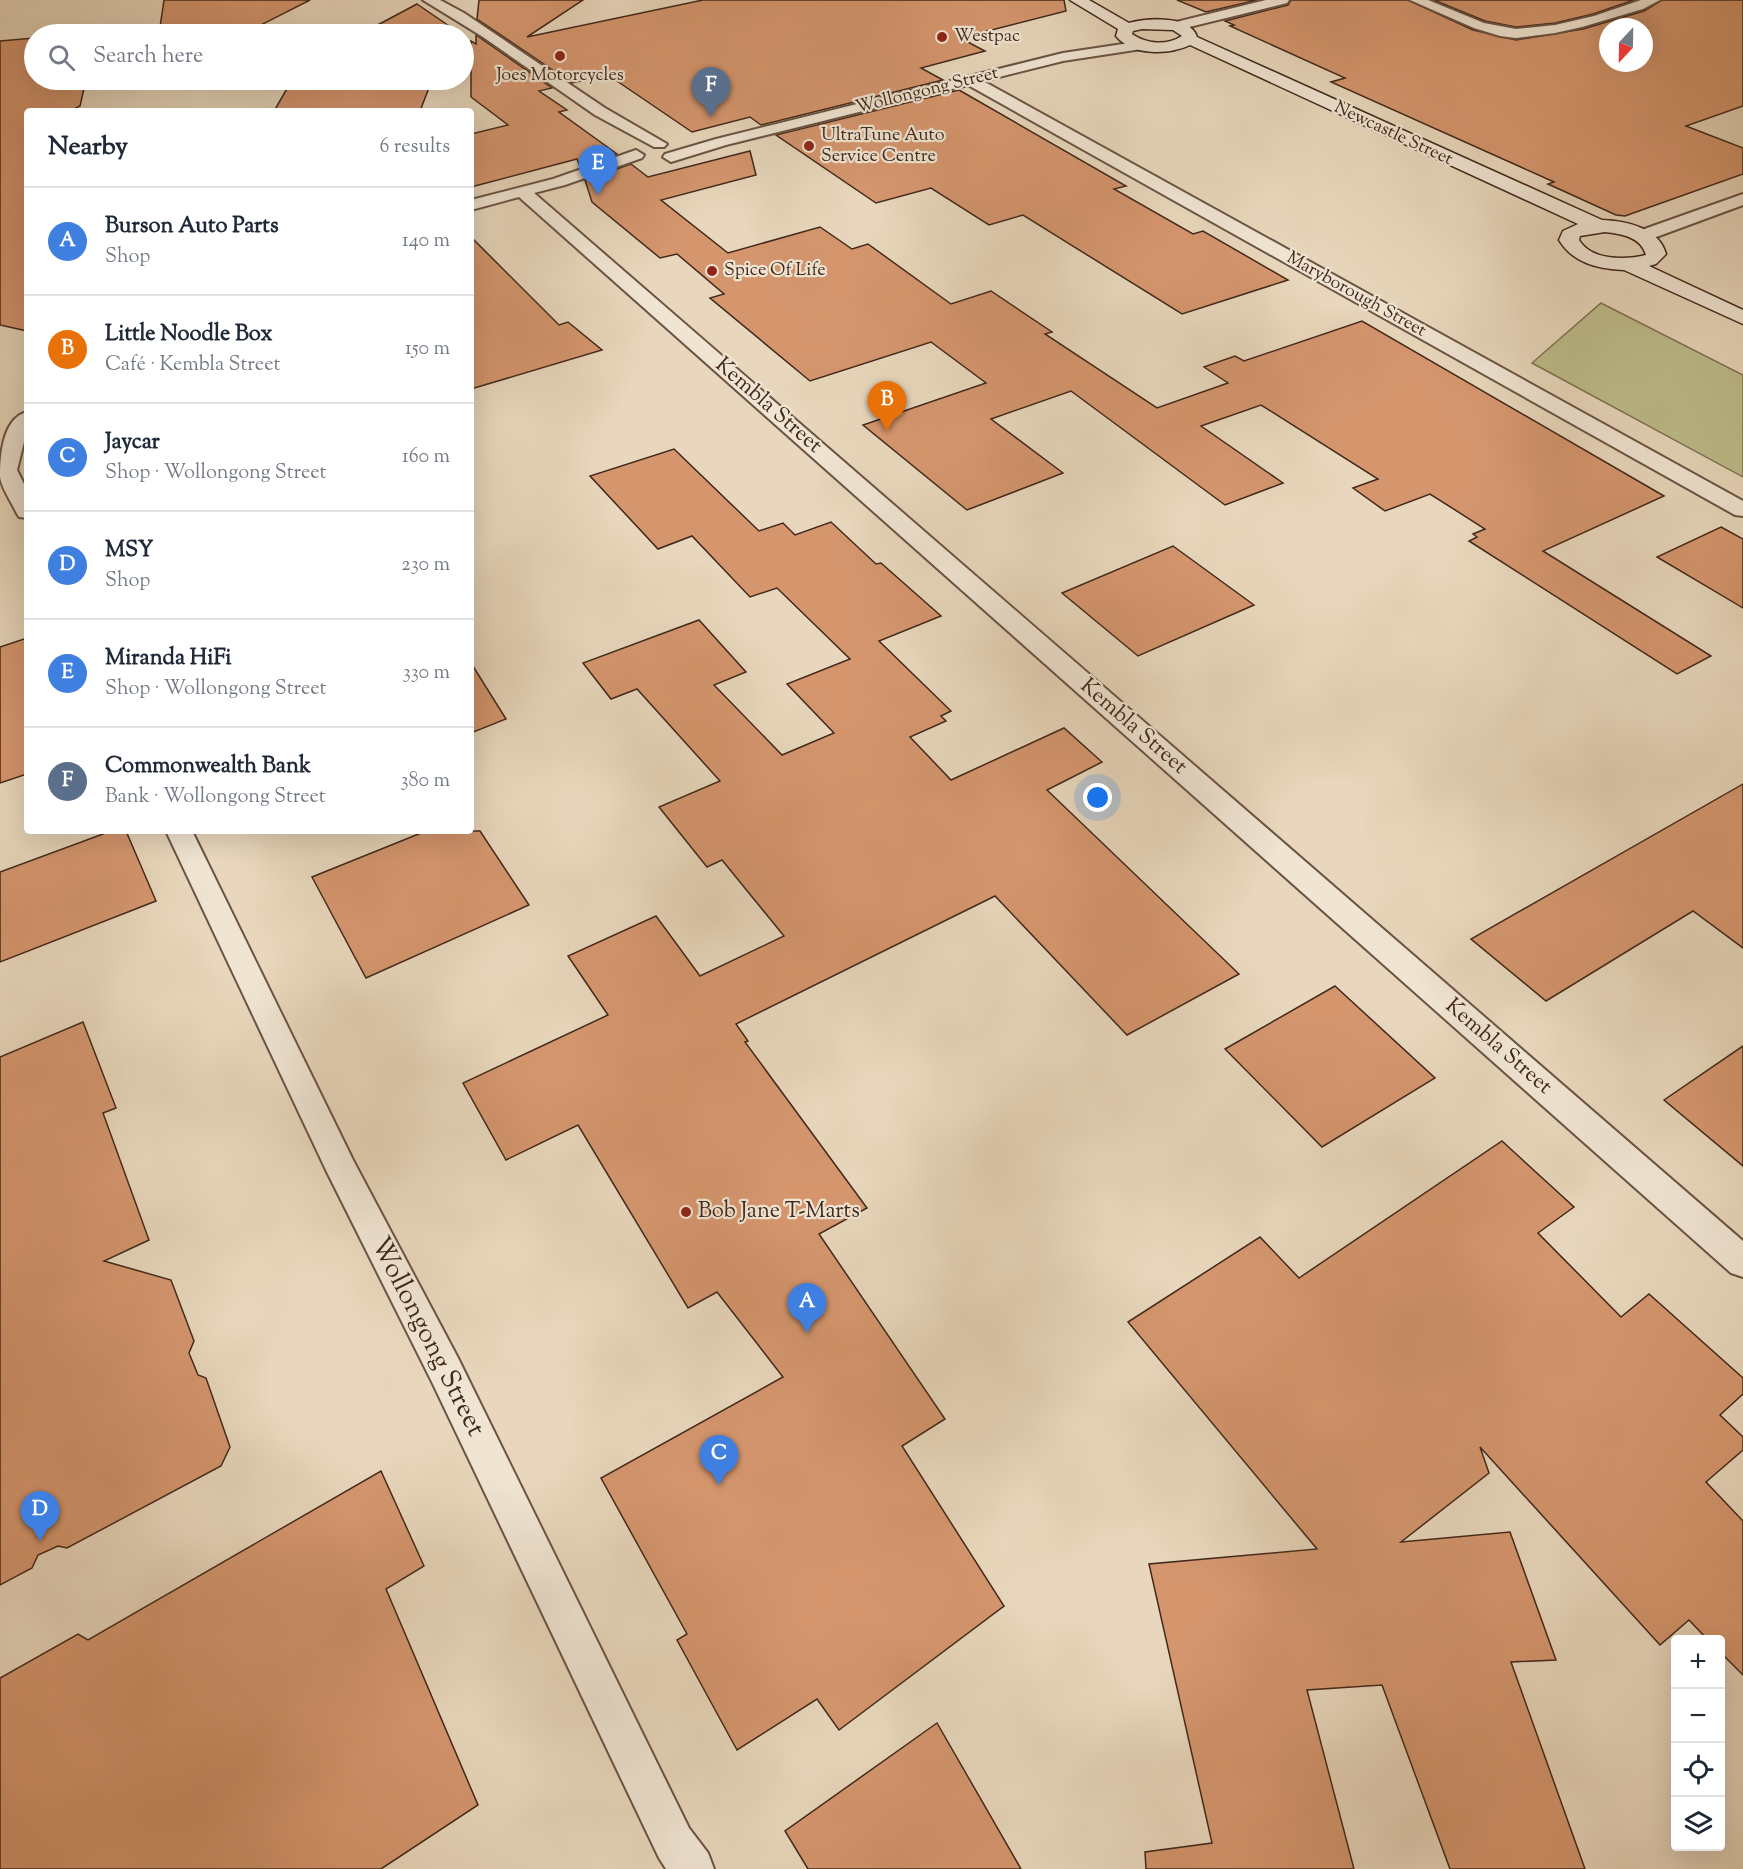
<!DOCTYPE html>
<html lang="en">
<head>
<meta charset="utf-8">
<style>
  :root { --surface:#fff; --page:#f2f2f3; --text:#1f2937; --muted:#747a83; --line:#e0e1e3; --accent:#b45309 }
  body { margin:0; font-family:"Sorts Mill Goudy",serif; background:var(--page); color:var(--text) }
  .controls { position:absolute; right:18px; bottom:18px; display:grid; overflow:hidden; border-radius:6px; box-shadow:0 6px 24px #0002 }
  .controls button { width:54px; height:54px; display:grid; place-items:center; padding:0; border:0; border-bottom:2px solid var(--line); background:var(--surface); color:var(--text); font:30px sans-serif }
  .compass { position:absolute; left:1599px; top:18px; width:54px; height:54px; border-radius:50%; background:var(--surface); box-shadow:0 6px 24px #0002; rotate:202deg }
  .you { position:absolute; left:1098px; top:798px; width:21px; height:21px; margin:-15px; border:4px solid #fff; border-radius:50%; background:#1a73e8; box-shadow:0 0 0 9px #1a73e833 }
  .badge { display:grid; place-items:center; width:39px; height:39px; border-radius:50%; background:var(--accent); color:#fff; font-size:20px; font-weight:700 }
  .pin { position:absolute; translate:-50% -50px; filter:drop-shadow(0 2px 3px #0008) }
  .pin::after { content:''; position:absolute; top:32px; width:21px; height:18px; background:inherit; clip-path:polygon(0 0,100% 0,50% 100%) }
  .list { margin:0; padding:0; list-style:none }
  h2 { display:flex; justify-content:space-between; align-items:center; height:78px; margin:0; padding:0 24px; font-size:26px }
  h2 small { font-size:20px; font-weight:400; color:var(--muted) }
  .list li { display:grid; grid-template-columns:39px 1fr auto; gap:18px; align-items:center; box-sizing:border-box; height:108px; padding:0 24px; border-top:2px solid var(--line) }
  .list b { display:block; font-size:22px; white-space:nowrap }
  .list p { margin:0; font-size:20px; white-space:nowrap; color:var(--muted) }
  .list em { font-size:20px; font-style:normal; color:var(--muted) }
  .icon { flex:none; width:33px; height:33px; fill:none; stroke:currentColor; stroke-width:2; stroke-linecap:round; stroke-linejoin:round }
  .map { position:relative; flex:none; width:1743px; height:1869px; overflow:hidden }
  .search { position:absolute; background:var(--surface); box-shadow:0 6px 24px #0002; left:24px; top:24px; width:450px; height:66px; display:flex; align-items:center; gap:15px; box-sizing:border-box; padding:0 21px; border-radius:33px; color:var(--muted); font-size:22px }
  .panel { position:absolute; background:var(--surface); box-shadow:0 6px 24px #0002; left:24px; top:108px; width:450px; height:726px; border-radius:6px }
  .map>svg:first-child { display:block }
  .green { fill:#bebc8b; stroke:#807254; stroke-width:1.5 }
  .building { fill:#d5966e; stroke:#41281c; stroke-width:1.5; fill-rule:evenodd }
  .lines { fill:none; stroke-linecap:round; stroke-linejoin:round }
  .street-casing { stroke:#6b5444; stroke-width:4 }
  .secondary-casing { stroke:#41281c; stroke-width:3 }
  .street { fill:#f0e5d3; fill-rule:evenodd }
  .secondary { fill:#f0e5d3; fill-rule:evenodd }
  .poi-dot { fill:#8f2418; stroke:#f0e5d3; stroke-width:2 }
  .labels { text-anchor:middle; dominant-baseline:central; stroke-width:4.5; stroke-linejoin:round; paint-order:stroke }
  .far-poi-label { font-size:18px; fill:#41281c; stroke:#f0e5d3; text-anchor:start }
  .far-street-label { font-size:18px; fill:#41281c; stroke:#f0e5d3 }
  .street-label { font-size:22px; fill:#41281c; stroke:#f0e5d3 }
  .poi-label { font-size:22px; fill:#41281c; stroke:#f0e5d3; text-anchor:start }
  .near-street-label { font-size:27px; fill:#41281c; stroke:#f0e5d3 }
</style>
</head>
<body>
<div class="map">
<svg width="1743" height="1869" viewBox="0 0 1743 1869">
  <rect width="100%" height="100%" fill="#e8d7bc"/>
  <filter id="stains"><feTurbulence type="fractalNoise" baseFrequency=".00333" numOctaves="4"/><feColorMatrix values="0 0 0 0 .2 0 0 0 0 .09 0 0 0 0 .02 0 0 0 .5 -.17"/></filter>
  <radialGradient id="worn" r=".72"><stop offset=".6" stop-color="#630" stop-opacity="0"/><stop offset="1" stop-color="#630" stop-opacity=".3"/></radialGradient>
  <!-- green -->
  <path class="green" d="M1601,303l142,72v102l-211,-114z"/>
  <!-- building -->
  <g class="building">
    <path d="M164,0h146l-59,30 -46,4h-46z"/>
    <path d="M479,0h104l-56,37 176,-37h361l2,11 -106,27 25,13 -64,17 22,12 -182,45 -11,-8 -58,15 -84,-57 -36,8 -95,-64z"/>
    <path d="M1177,0h80l-51,12z"/>
    <path d="M1291,0h117l65,30 43,10 67,-11 61,-18 18,-11h81v106l-57,20 57,22v26l-118,42 -9,-1 -68,-31 6,-2 -223,-100 14,-4 -115,-52 4,-1 -9,-4 63,-16zM1608,27h36v36h-36z"/>
    <path d="M1434,0h200l-41,14 -38,9 -39,4 -31,-6z"/>
    <path d="M417,4l35,24 -3,6h-81l7,-3 -3,-3z"/>
    <path d="M476,35l76,53 -13,3 28,19 -8,2 58,42 -37,13 -3,-8 -106,28v-53l37,-9 -37,-28v-56l5,3z"/>
    <path d="M34,38v42h52l-6,26 -10,5h-43v220l-27,-6v-284z"/>
    <path d="M292,80h140l-12,31h-146z"/>
    <path d="M959,90l167,96 -12,3 79,45 10,-3 85,49 -106,34 -159,-99 -34,10 -58,-37 -55,15 -100,-68z"/>
    <path d="M750,151l6,24 -95,25 67,53 92,-26 32,22 16,-5 83,60 40,-13 61,41 -7,2 112,74 71,-25 -24,-16 31,-11 9,5 118,-40 302,175 -121,55 168,105 -34,18 -208,-133 8,-4 -4,-3 12,-5 -55,-35 -45,17 -32,-23 25,-9 -117,-74 -60,21 82,57 -58,22 -154,-114 -80,28 72,54 -96,37 -104,-85 123,-42 -55,-41 -121,39 -100,-83 14,-4 -47,-40 -17,4 -68,-56 -7,-22 46,-16 17,13z"/>
    <path d="M471,237l88,88 9,-3 34,28 -131,39z"/>
    <path d="M674,449l85,82 24,-8 12,12 36,-13 45,42 5,-1 60,53 -62,25 72,70 -10,5 5,5 -36,16 41,43 113,-52 38,34 -55,28 192,184 -112,61 -132,-139 -259,128 12,17 -3,1 122,166 -48,26 126,185 -43,27 102,160 -165,124 -22,-31 -80,51 -60,-110 10,-6 -86,-156 182,-101 -66,-85 -29,16 -110,-183 -72,35 -43,-77 145,-68 -40,-59 88,-40 44,60 84,-40 -62,-76 -15,7 -48,-60 61,-26 -83,-92 -26,10 -28,-36 116,-43 47,52 -32,13 68,70 52,-22 -47,-49 63,-25 -73,-71 -27,9 -58,-61 -34,13 -68,-73z"/>
    <path d="M1721,527l22,12v69l-86,-51z"/>
    <path d="M1173,546l81,59 -116,51 -76,-63z"/>
    <path d="M27,638v136l-27,9v-136z"/>
    <path d="M471,663l35,56 -35,14z"/>
    <path d="M1743,784v164l-50,-37 -147,90 -75,-62z"/>
    <path d="M111,831h15l30,70 -156,61v-90z"/>
    <path d="M426,831h54l49,74 -163,73 -54,-101z"/>
    <path d="M1335,986l100,92 -113,69 -97,-98z"/>
    <path d="M83,1022l33,86 -13,5 46,127 -45,21 67,19 23,61 -5,12 9,22 8,3 24,69 -9,19 -154,82 -9,-2 -20,9 -6,13 -32,17v-528z"/>
    <path d="M1743,1046v120l-79,-66z"/>
    <path d="M1502,1141l72,66 -36,26 83,84 28,-23 94,84v16l-23,21 23,22v13l-37,32 37,39v154l-23,-23v-12h-12l-19,-20 -29,25 -180,-198 9,26 -88,69 109,-10 46,128 -45,2 74,207h-135l-68,-184 -75,5 47,179h-208l-1,-17 67,-9 -63,-279 168,-15 -189,-227 132,-85 39,41z"/>
    <path d="M381,1471l43,95 -38,23 92,216 -97,64h-381v-191l78,-44 10,6z"/>
    <path d="M937,1723l84,146h-213l-23,-38z"/>
  </g>
  <g class="lines">
    <!-- street casing -->
    <g class="street-casing">
      <g id="street">
        <path d="M423,0h17l24,13 141,95 62,36 -3,3h-10l-59,-32 -112,-78z"/>
        <path d="M1266,0h23l-2,3 -110,27 -7,-4 2,-3z"/>
        <path d="M1410,0h18l56,23 32,6 39,-4 39,-9 47,-16h19l-17,9 -61,18 -27,6 -39,5 -16,-2 -26,-8z"/>
        <path d="M1143,41l7,4 -2,3 -85,13 -80,20 760,420v15l-8,-1 -767,-430 -242,60 -55,17 -8,-5 2,-3 51,-15 347,-86z"/>
        <path d="M636,150l8,5 -2,3 -77,27 -31,8 1209,1048v36l-12,-4 -1212,-1076 -48,13v-10l82,-21z"/>
        <path d="M1743,194v11l-95,35h-12l-2,-4 2,-4z"/>
        <path d="M27,412v18l-10,40 10,20v28l-8,-1 -3,-5c-5,-11 -14,-23 -16,-35 0,-22 3,-59 27,-65z"/>
        <path d="M166,831h26l161,329 105,198 231,470 19,25 6,16h-48l-7,-11 -227,-476 -106,-212z"/>
      </g>
    </g>
    <!-- secondary casing -->
    <g class="secondary-casing">
      <path id="secondary" d="M1070,0h19l40,23c18,-5 62,-8 68,14l405,183c25,1 57,8 64,34l-10,10 -7,2 94,44v14l-119,-54c-26,-1 -51,-7 -65,-30l4,-9 15,-7 -388,-179c-21,10 -58,11 -74,-9l2,-7zM1142,29l31,1 9,6c-16,10 -35,8 -50,-2l1,-3zM1605,232c17,2 36,5 41,23 -21,5 -54,6 -67,-15l1,-4z"/>
    </g>
    <!-- street -->
    <use href="#street" class="street"/>
    <!-- secondary -->
    <use href="#secondary" class="secondary"/>
  </g>
  <!-- markers -->
  <g class="poi-dot">
    <circle cx="942" cy="37" r="6"/>
    <circle cx="560" cy="56" r="6"/>
    <circle cx="809" cy="146" r="6"/>
    <circle cx="712" cy="271" r="6"/>
    <circle cx="686" cy="1212" r="6"/>
  </g>
  <g class="labels">
    <!-- far-poi labels -->
    <g class="far-poi-label">
      <text x="954" y="37">Westpac</text>
      <text x="560" y="76" text-anchor="middle">Joes Motorcycles</text>
      <text x="821" y="136">UltraTune Auto<tspan x="821" dy="21">Service Centre</tspan></text>
      <text x="724" y="271">Spice Of Life</text>
    </g>
    <!-- far-street labels -->
    <g class="far-street-label">
      <text transform="translate(927 91) rotate(-14)">Wollongong Street</text>
      <text transform="translate(1393 134) rotate(25)">Newcastle Street</text>
      <text transform="translate(1356 295) rotate(29)">Maryborough Street</text>
    </g>
    <!-- street labels -->
    <g class="street-label">
      <text transform="translate(768 406) rotate(41)">Kembla Street</text>
      <text transform="translate(1133 727) rotate(41)">Kembla Street</text>
      <text transform="translate(1498 1047) rotate(41)">Kembla Street</text>
    </g>
    <!-- poi labels -->
    <g class="poi-label">
      <text x="698" y="1212">Bob Jane T-Marts</text>
    </g>
    <!-- near-street labels -->
    <g class="near-street-label">
      <text transform="translate(427 1337) rotate(63)">Wollongong Street</text>
    </g>
  </g>
  <rect width="100%" height="100%" filter="url(#stains)"/>
  <rect width="100%" height="100%" fill="url(#worn)"/>
</svg>
<div class="controls">
<button>+</button>
<button>−</button>
<button><svg class="icon" aria-label="locate" viewBox="0 0 24 24"><circle cx="12" cy="12" r="6"/><path d="M12 2v4M12 18v4M2 12h4M18 12h4"/></svg></button>
<button><svg class="icon" aria-label="layers" viewBox="0 0 24 24"><path d="M12 4l9 5-9 5-9-5zM3 14l9 5 9-5"/></svg></button>
</div>
<svg class="compass" viewBox="-18 -18 36 36"><path d="M0-13l5 13h-10z" fill="#e53935"/><path d="M0 13l5-13h-10z" fill="#747a83"/></svg>
<div class="you"></div>
<div class="pin badge" style="left:807px;top:1333px;background:#3f7fe0">A</div>
<div class="pin badge" style="left:887px;top:431px;background:#e8710a">B</div>
<div class="pin badge" style="left:719px;top:1485px;background:#3f7fe0">C</div>
<div class="pin badge" style="left:40px;top:1541px;background:#3f7fe0">D</div>
<div class="pin badge" style="left:598px;top:195px;background:#3f7fe0">E</div>
<div class="pin badge" style="left:711px;top:117px;background:#5c6f8a">F</div>
<div class="search"><svg class="icon" aria-label="search" viewBox="0 0 24 24"><circle cx="10" cy="10" r="6"/><path d="M15 15l6 6"/></svg>Search here</div>
<section class="panel">
<h2>Nearby<small>6 results</small></h2>
<ul class="list">
<li><span class="badge" style="background:#3f7fe0">A</span><div><b>Burson Auto Parts</b><p>Shop</p></div><em>140 m</em></li>
<li><span class="badge" style="background:#e8710a">B</span><div><b>Little Noodle Box</b><p>Café · Kembla Street</p></div><em>150 m</em></li>
<li><span class="badge" style="background:#3f7fe0">C</span><div><b>Jaycar</b><p>Shop · Wollongong Street</p></div><em>160 m</em></li>
<li><span class="badge" style="background:#3f7fe0">D</span><div><b>MSY</b><p>Shop</p></div><em>230 m</em></li>
<li><span class="badge" style="background:#3f7fe0">E</span><div><b>Miranda HiFi</b><p>Shop · Wollongong Street</p></div><em>330 m</em></li>
<li><span class="badge" style="background:#5c6f8a">F</span><div><b>Commonwealth Bank</b><p>Bank · Wollongong Street</p></div><em>380 m</em></li>
</ul>
</section>
</div>
</body>
</html>
